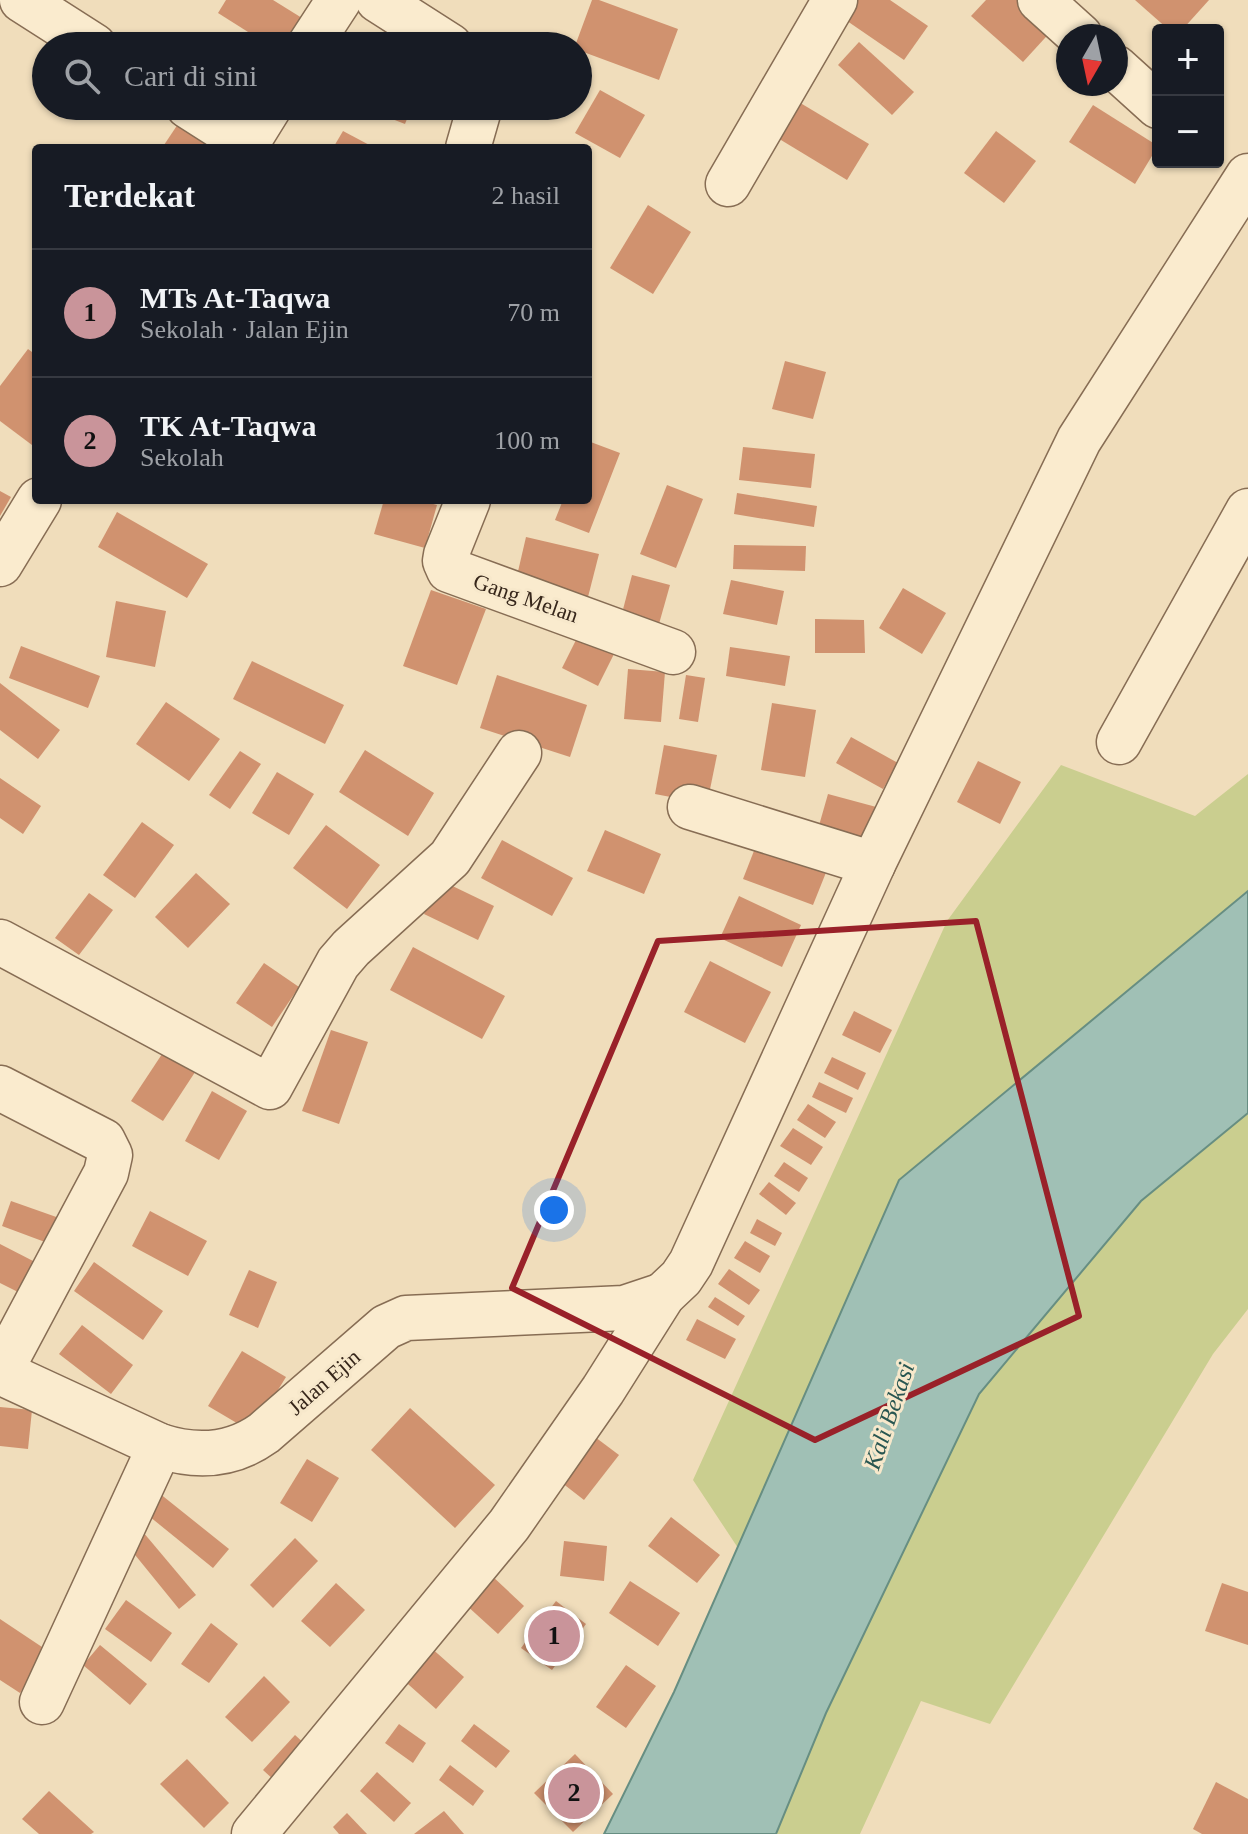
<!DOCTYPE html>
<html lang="id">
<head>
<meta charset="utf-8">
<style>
  :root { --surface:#171b24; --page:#20242c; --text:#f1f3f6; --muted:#9ea1a6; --line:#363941; --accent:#c9949a }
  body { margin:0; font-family:"Times New Roman",serif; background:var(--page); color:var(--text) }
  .controls { position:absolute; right:24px; top:24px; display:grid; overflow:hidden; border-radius:8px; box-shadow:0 2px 6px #0004 }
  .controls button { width:72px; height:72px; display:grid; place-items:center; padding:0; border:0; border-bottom:2px solid var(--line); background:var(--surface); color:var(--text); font:40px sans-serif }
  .compass { position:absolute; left:1056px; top:24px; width:72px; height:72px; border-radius:50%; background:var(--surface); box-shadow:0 2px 6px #0004; rotate:189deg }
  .you { position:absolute; left:554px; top:1210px; width:28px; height:28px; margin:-20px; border:6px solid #fff; border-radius:50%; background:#1a73e8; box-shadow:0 0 0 12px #1a73e833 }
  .badge { display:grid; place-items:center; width:52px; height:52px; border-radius:50%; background:var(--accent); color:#111; font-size:26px; font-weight:700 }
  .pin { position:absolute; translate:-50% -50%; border:4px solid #fff; box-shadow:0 2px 8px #0006 }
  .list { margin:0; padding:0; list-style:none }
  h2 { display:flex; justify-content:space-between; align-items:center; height:104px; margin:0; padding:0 32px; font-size:34px }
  h2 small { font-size:26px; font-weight:400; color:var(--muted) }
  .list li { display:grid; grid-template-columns:52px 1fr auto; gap:24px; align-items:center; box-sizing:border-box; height:128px; padding:0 32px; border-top:2px solid var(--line) }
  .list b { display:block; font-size:30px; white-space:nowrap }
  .list p { margin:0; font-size:26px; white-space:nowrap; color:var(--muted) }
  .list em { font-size:26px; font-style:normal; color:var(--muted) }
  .icon { flex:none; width:44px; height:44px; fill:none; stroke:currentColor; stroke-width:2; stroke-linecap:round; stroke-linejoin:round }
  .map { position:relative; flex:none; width:1248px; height:1834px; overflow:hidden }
  .search { position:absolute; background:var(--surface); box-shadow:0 2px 6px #0004; left:32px; top:32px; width:560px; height:88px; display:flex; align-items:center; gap:20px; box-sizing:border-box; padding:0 28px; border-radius:44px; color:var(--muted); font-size:30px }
  .panel { position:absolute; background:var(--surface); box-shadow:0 2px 6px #0004; left:32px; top:144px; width:560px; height:360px; border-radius:8px }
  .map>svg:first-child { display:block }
  .green { fill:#cace8f }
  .water { fill:#a0c0b5; stroke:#678e82; stroke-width:2 }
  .building { fill:#d0926f }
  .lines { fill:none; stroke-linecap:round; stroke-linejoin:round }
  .minor-casing { stroke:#876d54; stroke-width:47 }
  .minor { stroke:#faebce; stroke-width:44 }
  .marked { fill:none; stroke:#992129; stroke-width:6; stroke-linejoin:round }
  .labels { text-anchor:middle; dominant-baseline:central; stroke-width:6; stroke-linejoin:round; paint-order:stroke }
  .street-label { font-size:22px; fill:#36261a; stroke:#f7e8cb }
  .water-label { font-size:24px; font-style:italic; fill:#285651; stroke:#f7e8cb }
</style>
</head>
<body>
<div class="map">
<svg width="1248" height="1834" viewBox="0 0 1248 1834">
  <rect width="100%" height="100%" fill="#f0ddbb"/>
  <!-- green -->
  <g class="green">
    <path d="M1061,765l134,51 53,-42v117l-349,289 -161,368 -45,-68 254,-559z"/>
    <path d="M1248,1113v196l-35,45 -223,370 -69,-23 -61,133h-84l50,-121 153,-319 162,-193z"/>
  </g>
  <!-- water -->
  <path class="water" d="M1248,891v222l-107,88 -162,193 -153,319 -50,121h-172l70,-142 225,-512z"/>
  <!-- building -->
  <g class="building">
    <path d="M226,0h47l29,18 -19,28h-13l-52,-33z"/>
    <path d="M592,0h7l79,29 -19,51 -81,-30v-4h-3z"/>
    <path d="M842,0h48l38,26 -24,34 -70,-48z"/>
    <path d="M986,0h40l29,27 -32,35 -52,-46z"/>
    <path d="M1135,0h74l-27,30h-13z"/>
    <path d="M859,42l55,50 -22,23 -54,-50z"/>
    <path d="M600,90l45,25 -25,43 -45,-25z"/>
    <path d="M797,101l72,43 -22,36 -71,-43z"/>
    <path d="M1093,105l65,41 -23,38 -66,-42z"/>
    <path d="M359,106h53l-7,18z"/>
    <path d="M182,118l44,30h-64z"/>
    <path d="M343,131l32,17h-42z"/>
    <path d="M996,131l40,30 -32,42 -40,-30z"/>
    <path d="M648,205l43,27 -38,62 -43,-26z"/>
    <path d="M28,349l8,6v93l-36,-27v-35z"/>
    <path d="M785,361l41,11 -13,47 -41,-10z"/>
    <path d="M588,441l32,12 -31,80 -34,-13 8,-20h25z"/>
    <path d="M743,447l72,7 -4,34 -72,-8z"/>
    <path d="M667,485l36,14 -27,69 -36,-14z"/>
    <path d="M0,491l11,6 -11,19z"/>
    <path d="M737,493l80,13 -3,21 -80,-13z"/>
    <path d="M384,500h35l18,5 -12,43 -51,-14z"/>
    <path d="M117,512l91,52 -21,34 -89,-51z"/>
    <path d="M526,537l73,17 -11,43 -72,-17z"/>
    <path d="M734,545l72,1 -1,25 -72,-2z"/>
    <path d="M632,575l38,10 -13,46 -37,-10z"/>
    <path d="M731,580l53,11 -7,34 -54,-11z"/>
    <path d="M903,588l43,25 -24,41 -43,-26z"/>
    <path d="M431,590l55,19 -29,76 -54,-19z"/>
    <path d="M116,601l50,10 -11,56 -49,-10z"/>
    <path d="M815,619l49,1 1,33h-50z"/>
    <path d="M585,622l36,18 -23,46 -36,-18z"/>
    <path d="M21,646l79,30 -12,32 -79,-30z"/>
    <path d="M730,647l60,9 -5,30 -59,-10z"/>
    <path d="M252,661l92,44 -19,39 -92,-45z"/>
    <path d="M628,669l37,3 -4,50 -37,-3z"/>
    <path d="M497,675l90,30 -17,52 -90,-29z"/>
    <path d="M686,675l19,3 -7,44 -19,-3z"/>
    <path d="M0,683l60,47 -22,29 -38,-29z"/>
    <path d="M166,702l54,37 -31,42 -53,-37z"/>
    <path d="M772,703l44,7 -11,67 -44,-7z"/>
    <path d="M851,737l47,26 -15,26 -47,-26z"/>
    <path d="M664,745l53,10 -10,49 -52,-10z"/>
    <path d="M365,750l69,43 -26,43 -69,-44z"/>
    <path d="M240,751l21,13 -31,45 -21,-14z"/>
    <path d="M978,761l43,21 -21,42 -43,-22z"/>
    <path d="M277,772l37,22 -25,41 -37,-22z"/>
    <path d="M0,778l41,28 -18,28 -23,-16z"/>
    <path d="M828,794l52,14 -13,43 -51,-15z"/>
    <path d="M142,822l32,23 -39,53 -32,-23z"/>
    <path d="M326,825l54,40 -33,44 -54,-41z"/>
    <path d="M605,830l56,24 -17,40 -57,-23z"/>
    <path d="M759,838l70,27 -16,40 -70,-26z"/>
    <path d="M502,840l71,38 -21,38 -71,-38z"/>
    <path d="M196,873l34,31 -42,44 -33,-31z"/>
    <path d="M440,880l54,26 -16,34 -54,-26z"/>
    <path d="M89,893l24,17 -34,45 -24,-17z"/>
    <path d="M739,896l62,29 -19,42 -62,-29z"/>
    <path d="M413,947l92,49 -23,43 -92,-49z"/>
    <path d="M710,961l61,31 -26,51 -61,-31z"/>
    <path d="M264,963l35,24 -27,40 -36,-24z"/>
    <path d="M854,1011l38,19 -12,23 -38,-18z"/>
    <path d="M331,1030l37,12 -29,82 -37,-13z"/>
    <path d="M170,1042l31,21 -38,58 -32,-20z"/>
    <path d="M832,1057l34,16 -8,17 -34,-17z"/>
    <path d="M819,1082l34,16 -7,15 -34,-16z"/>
    <path d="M212,1091l35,20 -28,49 -34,-19z"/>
    <path d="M808,1104l28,18 -11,16 -28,-18z"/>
    <path d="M793,1128l30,19 -12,18 -31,-19z"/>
    <path d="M784,1162l24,16 -9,14 -25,-16z"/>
    <path d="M769,1182l27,21 -10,12 -27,-21z"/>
    <path d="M11,1201l51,18 -9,26 -51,-19z"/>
    <path d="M150,1211l57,30 -19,35 -56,-30z"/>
    <path d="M757,1219l25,14 -7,13 -25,-13z"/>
    <path d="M745,1241l25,15 -10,17 -26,-15z"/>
    <path d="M0,1244l37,19 -15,31 -22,-11z"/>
    <path d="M94,1262l69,49 -20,29 -69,-49z"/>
    <path d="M729,1269l31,21 -11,15 -31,-21z"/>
    <path d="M249,1270l28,12 -19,46 -29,-13z"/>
    <path d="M715,1297l30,19 -7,10 -30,-19z"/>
    <path d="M697,1319l39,20 -11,20 -39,-19z"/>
    <path d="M82,1325l51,40 -22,29 -52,-40z"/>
    <path d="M242,1351l44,26 -34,55 -44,-26z"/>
    <path d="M0,1407l32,3 -4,39 -28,-3z"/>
    <path d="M410,1408l85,77 -40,43 -84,-78z"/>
    <path d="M591,1434l28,21 -35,45 -27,-21z"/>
    <path d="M307,1459l32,19 -27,44 -32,-19z"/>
    <path d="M159,1493l70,56 -16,19 -69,-56z"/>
    <path d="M671,1517l49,38 -23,28 -49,-37z"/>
    <path d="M143,1532l53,63 -17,14 -52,-64z"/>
    <path d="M295,1538l23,23 -45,47 -23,-23z"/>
    <path d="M564,1541l43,5 -3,35 -44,-5z"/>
    <path d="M491,1575l33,31 -26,28 -33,-30z"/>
    <path d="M630,1581l50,32 -22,33 -49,-33z"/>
    <path d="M336,1583l29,27 -35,37 -29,-26z"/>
    <path d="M1222,1583l26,9v53l-43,-14z"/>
    <path d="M126,1600l46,33 -21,29 -46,-33z"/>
    <path d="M556,1601l30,23 -34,46 -31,-22z"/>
    <path d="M0,1619l48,32 -28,42 -20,-13z"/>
    <path d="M211,1623l27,21 -29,39 -28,-19z"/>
    <path d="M100,1645l47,39 -17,21 -47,-40z"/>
    <path d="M429,1646l35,31 -28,32 -36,-32z"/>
    <path d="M626,1665l30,21 -30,42 -30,-21z"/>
    <path d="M264,1676l26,26 -38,40 -27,-25z"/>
    <path d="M399,1724l27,19 -13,20 -28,-20z"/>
    <path d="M474,1724l36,27 -14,17 -35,-27z"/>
    <path d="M295,1735l23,21 -32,35 -23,-21z"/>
    <path d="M575,1754l38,40 -40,38 -39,-39z"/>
    <path d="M187,1759l42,44 -25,25 -44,-44z"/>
    <path d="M450,1765l34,26 -11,15 -34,-26z"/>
    <path d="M377,1772l34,31 -17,19 -34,-31z"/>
    <path d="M1216,1782l32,17v35h-46l-9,-5z"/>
    <path d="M49,1791l45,41 -3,2h-52l-17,-15z"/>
    <path d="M444,1811l20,23h-50z"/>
    <path d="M347,1813l20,21h-28l-6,-7z"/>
  </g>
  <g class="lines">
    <!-- minor casing -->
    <g class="minor-casing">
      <g id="minor">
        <path d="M22,0l72,46"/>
        <path d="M378,0l72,46"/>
        <path d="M1040,0l40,36"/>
        <path d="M309,46l30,-46"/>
        <path d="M1116,68l42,38"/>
        <path d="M188,106l58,37"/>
        <path d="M244,148l26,-42"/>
        <path d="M468,148l12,-42"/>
        <path d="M728,184l107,-184"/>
        <path d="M468,500l-22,55 -1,6 4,9 224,82"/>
        <path d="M0,564l39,-64"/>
        <path d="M1119,742l129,-231"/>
        <path d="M690,807l183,57"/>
        <path d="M0,942l270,145 68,-124 13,-15 99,-90 69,-105"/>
        <path d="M0,1088l103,53 7,14 -4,18 -106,199"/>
        <path d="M0,1372l160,74c37,12 72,10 104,-13l122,-106 20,-9 218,-10 39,-13"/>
        <path d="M42,1702l118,-256"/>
        <path d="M254,1834l255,-309 94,-135 60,-95 18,-17 10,-15 182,-399 206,-424 169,-264"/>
      </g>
    </g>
    <!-- minor -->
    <use href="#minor" class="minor"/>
  </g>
  <!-- marked area -->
  <path class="marked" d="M976,921l103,395 -264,124 -303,-152 146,-347z"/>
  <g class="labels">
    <!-- street labels -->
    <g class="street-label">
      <text transform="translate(526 598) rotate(19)">Gang Melan</text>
      <text transform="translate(324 1382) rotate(-41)">Jalan Ejin</text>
    </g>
    <!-- water labels -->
    <g class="water-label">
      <text transform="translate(889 1416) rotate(-71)">Kali Bekasi</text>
    </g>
  </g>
</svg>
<div class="controls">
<button>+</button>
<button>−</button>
</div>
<svg class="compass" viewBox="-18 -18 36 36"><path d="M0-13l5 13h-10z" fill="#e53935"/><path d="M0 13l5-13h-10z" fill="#9ea1a6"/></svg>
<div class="you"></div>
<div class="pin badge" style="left:554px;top:1636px">1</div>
<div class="pin badge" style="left:574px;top:1793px">2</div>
<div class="search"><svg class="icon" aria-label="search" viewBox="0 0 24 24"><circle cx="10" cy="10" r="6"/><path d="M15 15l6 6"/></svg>Cari di sini</div>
<section class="panel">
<h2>Terdekat<small>2 hasil</small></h2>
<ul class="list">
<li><span class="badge">1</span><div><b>MTs At-Taqwa</b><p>Sekolah · Jalan Ejin</p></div><em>70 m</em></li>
<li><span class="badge">2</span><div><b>TK At-Taqwa</b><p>Sekolah</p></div><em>100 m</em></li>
</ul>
</section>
</div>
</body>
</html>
